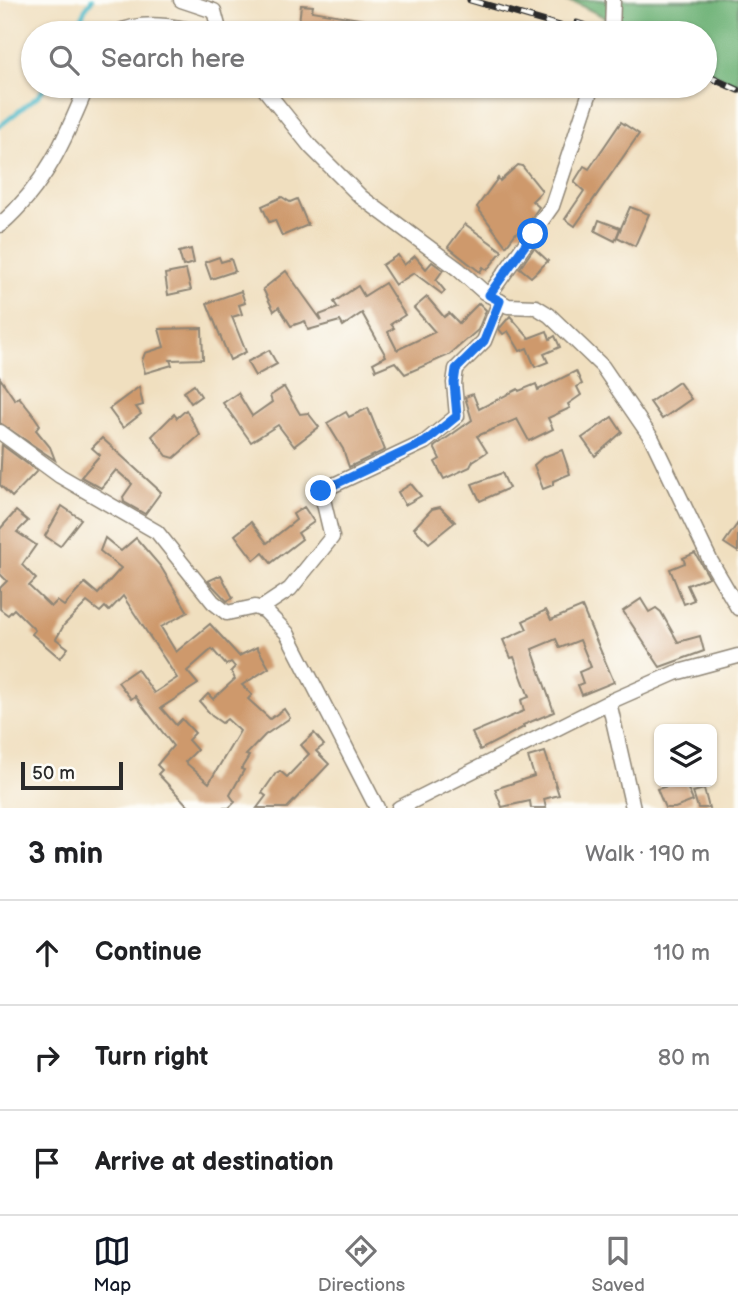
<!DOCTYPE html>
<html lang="en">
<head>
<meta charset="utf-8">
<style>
  :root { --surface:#fff; --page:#f6f6f6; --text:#202124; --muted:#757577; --line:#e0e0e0; --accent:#111827 }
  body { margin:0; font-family:"Balsamiq Sans",sans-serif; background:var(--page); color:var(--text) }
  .controls { position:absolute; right:21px; bottom:21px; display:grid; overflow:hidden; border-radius:10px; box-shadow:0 2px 5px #0004 }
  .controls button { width:63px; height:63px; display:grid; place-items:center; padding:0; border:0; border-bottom:2px solid var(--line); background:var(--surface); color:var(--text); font:35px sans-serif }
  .scale { position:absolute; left:21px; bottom:18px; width:102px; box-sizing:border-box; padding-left:7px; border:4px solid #2b2b2b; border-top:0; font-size:19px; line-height:24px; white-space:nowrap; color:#2b2b2b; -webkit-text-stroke:5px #fdfcf7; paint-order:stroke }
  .stop { position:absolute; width:21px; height:21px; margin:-16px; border:5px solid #1a73e8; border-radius:50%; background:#fff }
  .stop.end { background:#1a73e8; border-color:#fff; box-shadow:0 2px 7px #0008 }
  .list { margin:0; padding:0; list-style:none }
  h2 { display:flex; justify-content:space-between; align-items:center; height:91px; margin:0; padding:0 28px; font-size:30px }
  h2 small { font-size:23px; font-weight:400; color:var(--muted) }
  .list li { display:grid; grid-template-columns:46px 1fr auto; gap:21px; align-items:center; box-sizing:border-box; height:105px; padding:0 28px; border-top:2px solid var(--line) }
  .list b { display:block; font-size:26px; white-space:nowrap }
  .list em { font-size:23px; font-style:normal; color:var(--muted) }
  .icon { flex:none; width:38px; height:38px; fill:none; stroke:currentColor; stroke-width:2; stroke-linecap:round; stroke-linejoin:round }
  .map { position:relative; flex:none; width:738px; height:808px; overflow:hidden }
  .search { position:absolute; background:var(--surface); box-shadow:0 2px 5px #0004; left:21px; right:21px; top:21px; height:77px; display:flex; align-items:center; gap:18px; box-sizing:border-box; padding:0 24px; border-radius:38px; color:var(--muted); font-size:26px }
  .sheet { height:406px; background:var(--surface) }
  nav { display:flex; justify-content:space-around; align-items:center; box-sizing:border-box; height:98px; border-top:2px solid var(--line); background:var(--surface); font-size:19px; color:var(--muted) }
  nav a { display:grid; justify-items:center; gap:4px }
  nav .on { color:var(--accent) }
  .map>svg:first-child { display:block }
  .forest { fill:#6cb175; stroke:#4c6e50; stroke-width:2 }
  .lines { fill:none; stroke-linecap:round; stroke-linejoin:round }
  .stream { stroke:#4ebac9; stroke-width:4.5 }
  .building { fill:#ce996c; fill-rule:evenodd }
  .street-casing { stroke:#8e8575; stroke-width:17 }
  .street { stroke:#fff; stroke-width:14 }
  .rail-casing { stroke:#2b2b2b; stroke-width:7 }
  .rail { stroke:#fdfcf7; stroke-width:4.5; stroke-dasharray:13; stroke-linecap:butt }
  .route { stroke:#1a73e8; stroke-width:9 }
</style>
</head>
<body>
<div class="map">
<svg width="738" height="808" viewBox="0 0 738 808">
  <rect width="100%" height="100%" fill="#fdfcf7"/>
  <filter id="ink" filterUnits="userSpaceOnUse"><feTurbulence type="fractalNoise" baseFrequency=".0143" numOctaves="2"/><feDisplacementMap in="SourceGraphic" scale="14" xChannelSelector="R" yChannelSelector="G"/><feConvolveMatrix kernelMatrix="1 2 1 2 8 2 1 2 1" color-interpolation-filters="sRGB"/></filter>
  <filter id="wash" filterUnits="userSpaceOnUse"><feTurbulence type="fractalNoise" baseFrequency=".00686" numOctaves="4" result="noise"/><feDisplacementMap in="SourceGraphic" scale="28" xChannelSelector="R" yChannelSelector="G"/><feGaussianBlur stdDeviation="1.57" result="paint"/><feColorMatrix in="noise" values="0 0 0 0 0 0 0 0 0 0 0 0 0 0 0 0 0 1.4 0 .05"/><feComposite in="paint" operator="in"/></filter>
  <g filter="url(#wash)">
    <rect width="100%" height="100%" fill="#f0dfbf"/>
    <!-- forest -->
    <path class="forest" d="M560,0h178v86l-33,-17v-36h-69l-58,-29z"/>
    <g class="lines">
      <!-- stream -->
      <g class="stream">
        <path d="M76,33l9,-24 7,-9"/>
        <path d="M0,126l39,-31 7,-9"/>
      </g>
    </g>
    <g id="blocks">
      <!-- building -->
      <g class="building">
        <path d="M301,5l12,1 -1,5 59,10v12l-73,-1z"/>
        <path d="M621,122l18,12 -64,92 -10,-7 19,-28 -10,-9 10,-16 5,3z"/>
        <path d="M518,165l4,1 20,25 -10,10 7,6 -17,25 -6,1 -10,13 -29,-39 21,-29 2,3z"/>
        <path d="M282,197l8,5 7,-3 11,26 -26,11 -7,-16 -6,2 -7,-16z"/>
        <path d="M630,207l19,7 -14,32 -18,-9z"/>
        <path d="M599,220l21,8 -5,13 -20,-10z"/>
        <path d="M465,224l37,27 -15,19 -4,-3 -3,5 -32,-25z"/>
        <path d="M534,248l14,13 -17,16 -11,-9z"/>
        <path d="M191,249l3,14 -11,3 -4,-14z"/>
        <path d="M398,255l6,10 11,-9 11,13 6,-7 11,8 -7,10 9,11 -3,3 -28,-21 -19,12 -13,-20z"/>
        <path d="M219,257l2,5 10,-3 4,12 -24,8 -6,-17z"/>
        <path d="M186,270l5,20 -23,5 -3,-21z"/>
        <path d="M286,271l36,50 -3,-6 19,-7 -4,-6 24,-16 6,10 21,-13 20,32 -14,9 3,4 -6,4 9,18 38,-18 -21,-24 13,-11 17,20 5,-4 10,10 20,-20 7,7 -8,20 -29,25 -44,19 -10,-12 -19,8 -3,-7 13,-7 -24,-43 -19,13 -3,-5 -32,9 -3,-9 -14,5 -12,-19 -5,4 -11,-22z"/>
        <path d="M241,291l4,12 -6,2 3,9 -10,3 14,35 -16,8 -23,-57z"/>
        <path d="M510,316l19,22 18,-7 3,8 5,-3 5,11 -16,7 4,8 -13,5 -8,-19 -7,3 -12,-20 -5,3 -4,-5z"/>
        <path d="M202,328l1,31 -33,1 2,5 -27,8 -3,-12 3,-8 19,-6 -5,-18z"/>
        <path d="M269,350l8,14 -22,12 -8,-14z"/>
        <path d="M576,371l6,13 -5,3 4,8 -13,9 2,4 -22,10 5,11 -24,12 -12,-22 -40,17 10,16 -14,9 -3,6 -26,12 -9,-17 5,-3 -6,-12 38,-27 -7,-23 8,-3 6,15 39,-20 1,2 17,-7 2,6z"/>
        <path d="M0,378l15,22 4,-3 15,19 6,9 -4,5 14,17 5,13 -55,-37z"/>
        <path d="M679,382l12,17 -29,20 -12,-17z"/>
        <path d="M194,385l7,11 -10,7 -7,-11z"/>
        <path d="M139,387l4,18 -7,2 5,7 -18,14 -14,-19z"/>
        <path d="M284,387l16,27 8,-1 11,14 -25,19 -16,-21 -27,17 -28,-39 15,-10 14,23 20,-14 -2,-6z"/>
        <path d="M368,408l17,42 -36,17 -6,-18 -16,-26 19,-11 3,5z"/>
        <path d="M186,410l14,25 -26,23 -7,-2 -15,-20 22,-22 3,4z"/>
        <path d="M612,417l10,15 -27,24 -13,-18z"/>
        <path d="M102,438l59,54 -16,22 -21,-12 -1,-5 9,-13 -16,-14 -15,18 -20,-11 19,-22 -8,-7z"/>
        <path d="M2,445l35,26 -25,26 -12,-12z"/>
        <path d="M562,450l8,24 -17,7v4l-10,4 -9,-24 9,-8z"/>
        <path d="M502,473l7,15 -29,13 -8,-17z"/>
        <path d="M411,484l10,12 -16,9 -7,-13z"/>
        <path d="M62,506l19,13 -21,27 -15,-10z"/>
        <path d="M304,507l10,15 -16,11 4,6 -31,24 -8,-10 -9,7 -19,-25 16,-13 16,21 29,-23 -3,-6z"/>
        <path d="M440,507l15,15 -26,21 -15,-15 18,-19z"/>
        <path d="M16,511l12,10 -11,11 19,13 -14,20 14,14 -7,7 22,21 6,-6 7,5 21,-23 13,11 23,-26 -21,-17 5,-13 16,13 15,-13 25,29 27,45 -27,15 15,25 34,-28 29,32 18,-9 12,21 -27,17 10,10 -4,4 22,20 14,-10 6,9 -25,17 -19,20 3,1 -8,13 3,1 -14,25 5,7 -6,6h-39l-32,-34 4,-4 -5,-5 16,-19 -38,-50 -4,3 -13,-17 19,-13 17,24 23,-15 -54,-82 -14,15 -4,-4 -5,5 -13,-10 -23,23 -8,14 12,9 -8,10 -28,-24 3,-4 -21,-21 -6,6 -8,-6v-21l7,-7 -7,-7v-45zM212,649l14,16 5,-3 4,5 -4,4 4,8 -22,20 -5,-5 -8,8 12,14 10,7 5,-4 13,12 -31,52 -24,-21 12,-12 -9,-10 7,-7 -13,-14 -6,6 -15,-17 37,-24 -11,-13z"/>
        <path d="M738,523v29l-14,-9z"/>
        <path d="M695,553l14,24 -22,8 7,15 -10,4 -14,-35 15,-6 -2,-5z"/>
        <path d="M221,575l12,23 -6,3 -19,-20z"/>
        <path d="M641,599l8,13 7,-4 5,4 17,30 22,-6 4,15 -44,16 -37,-56z"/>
        <path d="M582,607l32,75 -32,13 -4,-10 5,-2 -4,-11 12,-5 -11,-27 -20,8 -4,-9 -24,10 22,63 -31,13 1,2 -44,23 -8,-17 52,-22 -3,-11 8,-3 -15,-40 -3,1 -8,-18 24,-11 -4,-8 23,-11 5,10z"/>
        <path d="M314,733l10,12 -8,6 13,13 -42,44h-30l9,-12 -4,-3 14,-20 4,-2 7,6 22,-23 -8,-9z"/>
        <path d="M545,752l14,43 -15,4 2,9h-15l-1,-7 -28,6 -7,-18 39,-13 -6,-19z"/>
        <path d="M681,782h4l8,19 -18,7h-10l-8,-19z"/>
        <path d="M704,789l5,19h-11l-5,-16z"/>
      </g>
    </g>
  </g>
  <g filter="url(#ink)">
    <use href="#blocks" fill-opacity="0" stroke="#8e8575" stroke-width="2"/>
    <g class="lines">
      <!-- street casing -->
      <g class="street-casing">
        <g id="street">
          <path d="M181,0l33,11 6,22"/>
          <path d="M116,33c26,-13 60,-7 87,0"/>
          <path d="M612,33l1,-33"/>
          <path d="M262,86l49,61 50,50 97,72 26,23 24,14 28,1 13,8 53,51 50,73 58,121 28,48"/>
          <path d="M0,225c45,-39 65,-85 87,-139"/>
          <path d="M489,295l63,-89 40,-120"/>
          <path d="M0,432l60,44 97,56 56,70 14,11 28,-6 5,2 30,-20 42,-52 -11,-46 104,-49 32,-26 -3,-33 2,-14 28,-28 16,-40"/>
          <path d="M262,608l25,25 90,175"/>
          <path d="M609,702l24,106"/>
          <path d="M399,808l210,-106 66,-29 63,-17"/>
        </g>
      </g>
      <!-- street -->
      <use href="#street" class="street"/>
      <!-- rail casing -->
      <g class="rail-casing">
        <g id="rail">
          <path d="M470,0l114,33"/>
          <path d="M577,23l30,10"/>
          <path d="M705,75l33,15"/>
        </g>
      </g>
      <!-- rail -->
      <use href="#rail" class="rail"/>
    </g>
  </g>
  <g class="lines" filter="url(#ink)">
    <!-- route -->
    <path class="route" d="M321,491l104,-49 32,-26 -3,-33 2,-14 28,-28 16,-40 -11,-6 44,-61"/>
  </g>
</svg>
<div class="controls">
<button><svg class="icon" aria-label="layers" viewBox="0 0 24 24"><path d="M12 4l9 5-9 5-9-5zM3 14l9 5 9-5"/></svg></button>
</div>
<div class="scale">50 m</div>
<div class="stop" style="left:533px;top:234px"></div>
<div class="stop end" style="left:321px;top:491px"></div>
<div class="search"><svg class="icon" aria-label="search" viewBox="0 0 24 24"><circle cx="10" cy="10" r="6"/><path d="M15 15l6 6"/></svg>Search here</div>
</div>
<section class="sheet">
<h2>3 min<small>Walk · 190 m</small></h2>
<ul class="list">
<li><svg class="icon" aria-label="ahead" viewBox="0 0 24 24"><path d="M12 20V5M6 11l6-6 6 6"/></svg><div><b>Continue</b></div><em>110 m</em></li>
<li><svg class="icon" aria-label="right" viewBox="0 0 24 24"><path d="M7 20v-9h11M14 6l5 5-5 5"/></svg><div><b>Turn right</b></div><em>80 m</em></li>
<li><svg class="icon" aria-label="arrive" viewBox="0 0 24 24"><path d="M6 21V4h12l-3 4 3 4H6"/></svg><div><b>Arrive at destination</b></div></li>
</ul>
</section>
<nav>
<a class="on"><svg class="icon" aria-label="map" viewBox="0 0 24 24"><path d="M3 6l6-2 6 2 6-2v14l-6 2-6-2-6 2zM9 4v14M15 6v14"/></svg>Map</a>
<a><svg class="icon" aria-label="directions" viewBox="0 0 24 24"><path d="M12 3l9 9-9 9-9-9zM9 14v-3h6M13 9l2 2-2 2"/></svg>Directions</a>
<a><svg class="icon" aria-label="saved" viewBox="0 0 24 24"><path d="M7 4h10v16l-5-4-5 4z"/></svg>Saved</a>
</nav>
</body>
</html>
